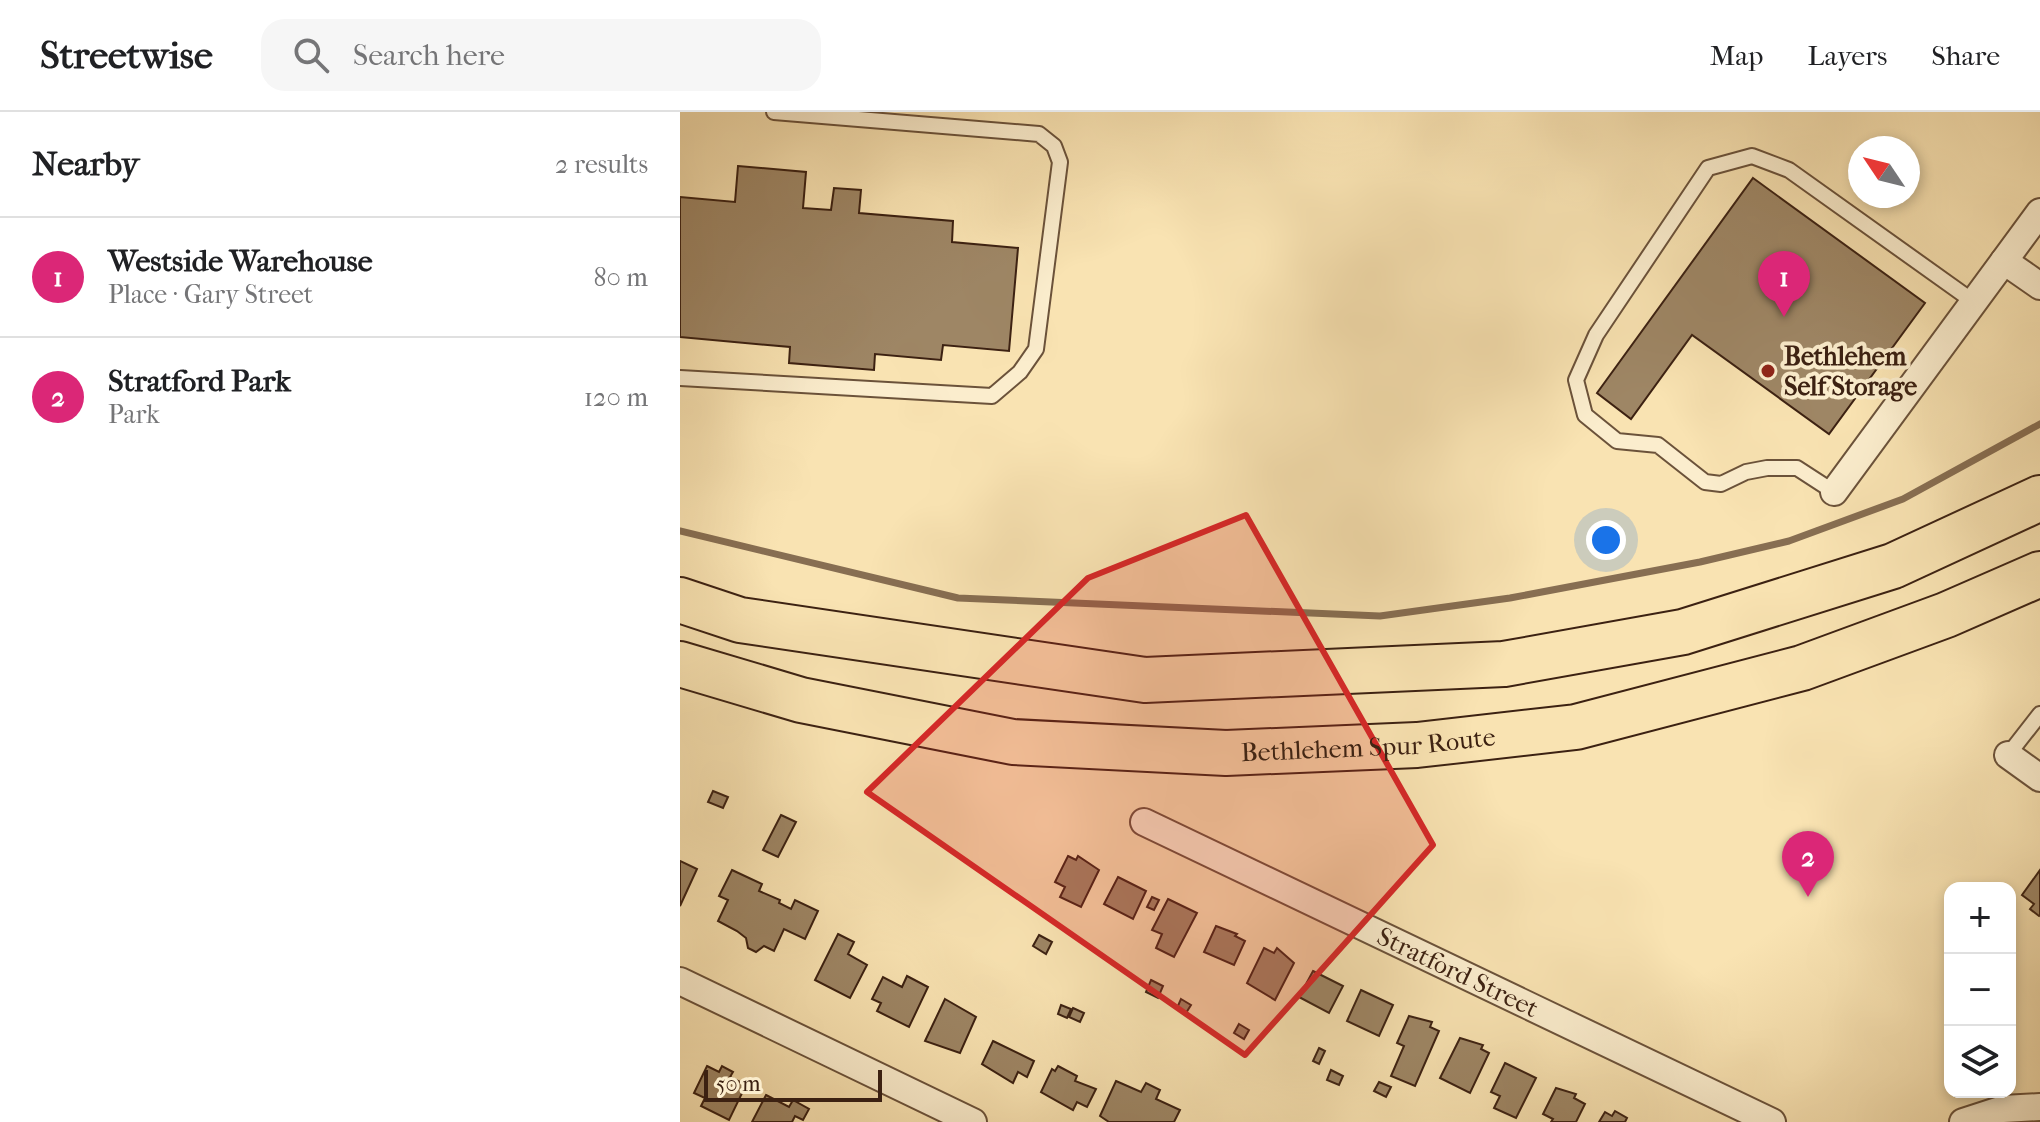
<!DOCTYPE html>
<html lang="en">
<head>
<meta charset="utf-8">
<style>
  :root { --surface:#fff; --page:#f6f6f6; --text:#202124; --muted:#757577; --line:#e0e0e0; --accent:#db2777 }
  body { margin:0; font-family:"IM FELL French Canon",serif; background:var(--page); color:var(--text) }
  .controls { position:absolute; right:24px; bottom:24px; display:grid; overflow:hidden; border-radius:16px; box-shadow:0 4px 12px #0003 }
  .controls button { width:72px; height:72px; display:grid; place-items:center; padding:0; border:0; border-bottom:2px solid var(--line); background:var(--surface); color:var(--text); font:40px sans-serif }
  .compass { position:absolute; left:1168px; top:24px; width:72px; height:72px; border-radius:50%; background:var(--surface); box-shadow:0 4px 12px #0003; rotate:305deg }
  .scale { position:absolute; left:24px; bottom:20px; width:178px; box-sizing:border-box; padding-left:8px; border:4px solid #3c2112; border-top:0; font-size:22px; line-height:28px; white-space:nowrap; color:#3c2112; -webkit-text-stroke:6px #fbedcd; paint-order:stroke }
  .you { position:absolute; left:926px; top:428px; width:28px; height:28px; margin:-20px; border:6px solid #fff; border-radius:50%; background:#1a73e8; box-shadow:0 0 0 12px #1a73e833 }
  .badge { display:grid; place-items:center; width:52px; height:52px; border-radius:50%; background:var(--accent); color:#fff; font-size:26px; font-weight:700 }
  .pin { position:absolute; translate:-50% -66px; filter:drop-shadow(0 2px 4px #0008) }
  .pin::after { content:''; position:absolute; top:42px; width:28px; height:24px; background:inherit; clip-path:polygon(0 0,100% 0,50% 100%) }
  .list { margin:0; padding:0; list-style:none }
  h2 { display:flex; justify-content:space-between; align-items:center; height:104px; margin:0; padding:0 32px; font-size:34px }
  h2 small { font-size:26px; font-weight:400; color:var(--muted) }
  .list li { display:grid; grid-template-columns:52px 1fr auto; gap:24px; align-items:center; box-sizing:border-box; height:120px; padding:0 32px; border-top:2px solid var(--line) }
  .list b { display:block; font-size:30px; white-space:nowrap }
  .list p { margin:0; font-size:26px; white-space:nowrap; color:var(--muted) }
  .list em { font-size:26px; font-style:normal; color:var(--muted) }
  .icon { flex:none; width:44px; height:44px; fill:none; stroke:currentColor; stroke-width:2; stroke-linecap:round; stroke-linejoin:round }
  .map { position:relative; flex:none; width:1360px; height:1010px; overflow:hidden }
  header { display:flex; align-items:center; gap:48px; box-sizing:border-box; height:112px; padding:0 40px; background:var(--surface); border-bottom:2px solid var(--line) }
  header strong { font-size:38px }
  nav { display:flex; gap:44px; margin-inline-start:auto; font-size:28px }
  .search { width:560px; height:72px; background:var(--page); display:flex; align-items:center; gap:20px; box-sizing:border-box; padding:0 28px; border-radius:24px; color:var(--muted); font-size:30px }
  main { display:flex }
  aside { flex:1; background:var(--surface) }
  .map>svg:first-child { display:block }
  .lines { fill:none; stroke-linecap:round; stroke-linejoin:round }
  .stream { stroke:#876e52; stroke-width:7 }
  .building { fill:#9e8665; stroke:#3c2112; stroke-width:2 }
  .lane-casing { stroke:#6b523a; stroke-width:18 }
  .street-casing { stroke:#6b523a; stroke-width:30 }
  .highway-casing { stroke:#3c2112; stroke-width:48 }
  .lane { stroke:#fbedcd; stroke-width:14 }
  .street { stroke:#fbedcd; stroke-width:26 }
  .highway { stroke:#f9e3b2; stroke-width:44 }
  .marked { fill:#d62828; fill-opacity:0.2; stroke:#d62828; stroke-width:6; stroke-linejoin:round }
  .poi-dot { fill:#8f2418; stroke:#fbedcd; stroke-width:3 }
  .labels { text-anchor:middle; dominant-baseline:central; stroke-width:8; stroke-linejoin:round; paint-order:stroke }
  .poi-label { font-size:26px; font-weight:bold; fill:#3c2112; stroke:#fbedcd; text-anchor:start }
  .street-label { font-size:26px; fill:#3c2112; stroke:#fbedcd }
</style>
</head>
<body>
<header>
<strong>Streetwise</strong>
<div class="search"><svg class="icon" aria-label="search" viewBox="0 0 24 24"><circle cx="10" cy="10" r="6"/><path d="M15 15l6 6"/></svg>Search here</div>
<nav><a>Map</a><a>Layers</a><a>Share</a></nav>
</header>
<main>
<aside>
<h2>Nearby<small>2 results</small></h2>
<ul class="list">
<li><span class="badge">1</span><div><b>Westside Warehouse</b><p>Place · Gary Street</p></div><em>80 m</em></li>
<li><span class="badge">2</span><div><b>Stratford Park</b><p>Park</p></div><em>120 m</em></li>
</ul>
</aside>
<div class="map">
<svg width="1360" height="1010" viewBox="0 0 1360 1010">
  <rect width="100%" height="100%" fill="#f9e3b2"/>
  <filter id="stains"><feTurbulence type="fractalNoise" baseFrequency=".0025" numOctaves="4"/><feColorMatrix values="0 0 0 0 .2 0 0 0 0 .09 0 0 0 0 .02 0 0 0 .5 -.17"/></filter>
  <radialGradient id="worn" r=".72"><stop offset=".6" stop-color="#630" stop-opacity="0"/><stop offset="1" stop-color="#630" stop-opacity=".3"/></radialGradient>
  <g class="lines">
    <!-- stream -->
    <path class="stream" d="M0,419l278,67 422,18 130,-18 190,-36 89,-21 114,-42 137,-75"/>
  </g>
  <!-- building -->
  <g class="building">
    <path d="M58,54l68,6 -3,36 28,2 3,-22 27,2 -2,23 94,8 -1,21 66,6 -9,103 -66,-6 -2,15 -66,-6 -1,16 -85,-7 1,-16 -110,-10v-140l55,5z"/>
    <path d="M1073,66l172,125 -96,131 -137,-99 -61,84 -34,-26z"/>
    <path d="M33,679l15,6 -5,11 -15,-6z"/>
    <path d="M101,703l15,7 -18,35 -15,-7z"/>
    <path d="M388,744l8,4 2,-4 21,14 -18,37 -21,-10 5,-10 -10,-5z"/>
    <path d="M0,749l17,8 -17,37z"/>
    <path d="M52,758l30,14 -3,7 21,9 -1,3 12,6 4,-9 23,11 -13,28 -21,-10 -10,22 -10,-5 -8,6 -8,-4 -2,-10 -9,-7 -19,-10 10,-21 -9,-4z"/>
    <path d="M1360,758v45l-1,1 -9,-7 4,-5 -12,-9z"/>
    <path d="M438,765l28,14 -13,28 -29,-15z"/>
    <path d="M472,785l7,3 -5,10 -7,-3z"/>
    <path d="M488,787l29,14 -23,44 -18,-9 6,-14 -10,-4z"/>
    <path d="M536,814l21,8 -2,2 10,5 -11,24 -30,-13z"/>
    <path d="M158,822l16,8 -6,12 19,11 -17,33 -35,-18z"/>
    <path d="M359,823l13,7 -6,12 -13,-8z"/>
    <path d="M584,836l10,5 3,-5 17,15 -19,37 -28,-17z"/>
    <path d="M633,859l30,15 -14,27 -30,-16z"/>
    <path d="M227,864l21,11 -19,40 -32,-16 4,-8 -9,-4 11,-22 19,10z"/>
    <path d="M471,868l12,6 -5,12 -12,-6z"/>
    <path d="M681,878l32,15 -14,31 -32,-15z"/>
    <path d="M265,887l31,18 -16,36 -35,-12z"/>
    <path d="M501,887l10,6 -5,8 -9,-5z"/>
    <path d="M381,893l10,4 -4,9 -9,-4z"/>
    <path d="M393,896l11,5 -4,9 -11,-5z"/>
    <path d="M729,904l23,6 -2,5 9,4 -24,55 -24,-10 13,-30 -7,-3z"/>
    <path d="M559,912l10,6 -5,9 -10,-6z"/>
    <path d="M780,926l23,7 -2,4 8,4 -19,40 -30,-15z"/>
    <path d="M313,929l41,20 -7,16 -9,-5 -5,11 -31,-19z"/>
    <path d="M639,936l6,3 -6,13 -6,-3z"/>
    <path d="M825,951l31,15 -20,40 -22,-10 6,-12 -9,-4z"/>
    <path d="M27,954l12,6 3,-6 11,6 -3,5 16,8 -17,35 -28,-14 4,-8 -11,-5z"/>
    <path d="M378,954l19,10 -2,5 21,8 -9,18 -10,-5 -4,8 -32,-18 11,-23 3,2z"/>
    <path d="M651,958l12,6 -4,9 -12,-5z"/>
    <path d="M436,969l25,11 5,-9 14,7 -4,9 24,11 -6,12h-65l-9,-6z"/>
    <path d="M699,970l12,5 -5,10 -12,-6z"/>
    <path d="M876,976l20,6 -2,4 11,6 -9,18h-25l2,-3 -10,-5z"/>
    <path d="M86,983l23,12 4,-7 16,9 -6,11 -8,-4 -3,6h-40z"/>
    <path d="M935,999l12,7 -2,4h-26l6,-10 7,4z"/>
  </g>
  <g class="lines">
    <!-- lane casing -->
    <g class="lane-casing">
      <g id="lane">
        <path d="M0,266l312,18 28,-24 16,-23 24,-187 -6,-16 -15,-12 -265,-22"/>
        <path d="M1154,380l-37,-24h-30l-21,4 -25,12 -16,-2 -47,-37 -41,-4 -32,-26 -9,-35 20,-45 112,-167 44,-12 37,14 185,132"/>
        <path d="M1328,643l32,-41"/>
      </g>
    </g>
    <!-- street casing -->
    <g class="street-casing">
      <g id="street">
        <path d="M1324,149l36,25"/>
        <path d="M1154,380l206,-280"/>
        <path d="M1328,643l32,23"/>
        <path id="s1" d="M464,710l628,300"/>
        <path d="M0,869l293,141"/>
        <path d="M1283,1010l40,-13 37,-2"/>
      </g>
    </g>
    <!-- highway casing -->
    <g class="highway-casing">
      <g id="highway">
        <path d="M0,488l60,20 405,60 359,-16 179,-32 210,-66 147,-68"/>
        <path id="s2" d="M0,552l121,36 212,42 213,11 191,-8 159,-18 226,-59 144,-53 94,-41"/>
      </g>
    </g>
    <!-- lane -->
    <use href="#lane" class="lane"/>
    <!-- street -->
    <use href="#street" class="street"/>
    <!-- highway -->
    <use href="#highway" class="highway"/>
  </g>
  <!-- marked area -->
  <path class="marked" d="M566,403l187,330 -188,210 -378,-263 221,-214z"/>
  <!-- markers -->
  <circle class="poi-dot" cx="1088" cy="259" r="8"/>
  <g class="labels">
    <!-- poi labels -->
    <g class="poi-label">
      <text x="1104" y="244">Bethlehem<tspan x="1104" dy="30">Self Storage</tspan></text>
    </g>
    <!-- street labels -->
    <g class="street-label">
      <text stroke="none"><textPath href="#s2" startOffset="698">Bethlehem Spur Route</textPath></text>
      <text stroke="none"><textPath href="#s1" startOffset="348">Stratford Street</textPath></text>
    </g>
  </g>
  <rect width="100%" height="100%" filter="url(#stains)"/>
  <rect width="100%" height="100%" fill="url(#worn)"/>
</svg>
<div class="controls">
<button>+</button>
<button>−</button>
<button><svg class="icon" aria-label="layers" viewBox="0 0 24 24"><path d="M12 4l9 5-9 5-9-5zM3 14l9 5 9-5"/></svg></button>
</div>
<svg class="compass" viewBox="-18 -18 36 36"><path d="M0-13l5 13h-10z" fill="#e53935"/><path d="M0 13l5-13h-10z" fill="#757577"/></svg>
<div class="scale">50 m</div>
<div class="you"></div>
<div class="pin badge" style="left:1104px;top:205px">1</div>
<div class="pin badge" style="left:1128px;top:785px">2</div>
</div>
</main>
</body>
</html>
